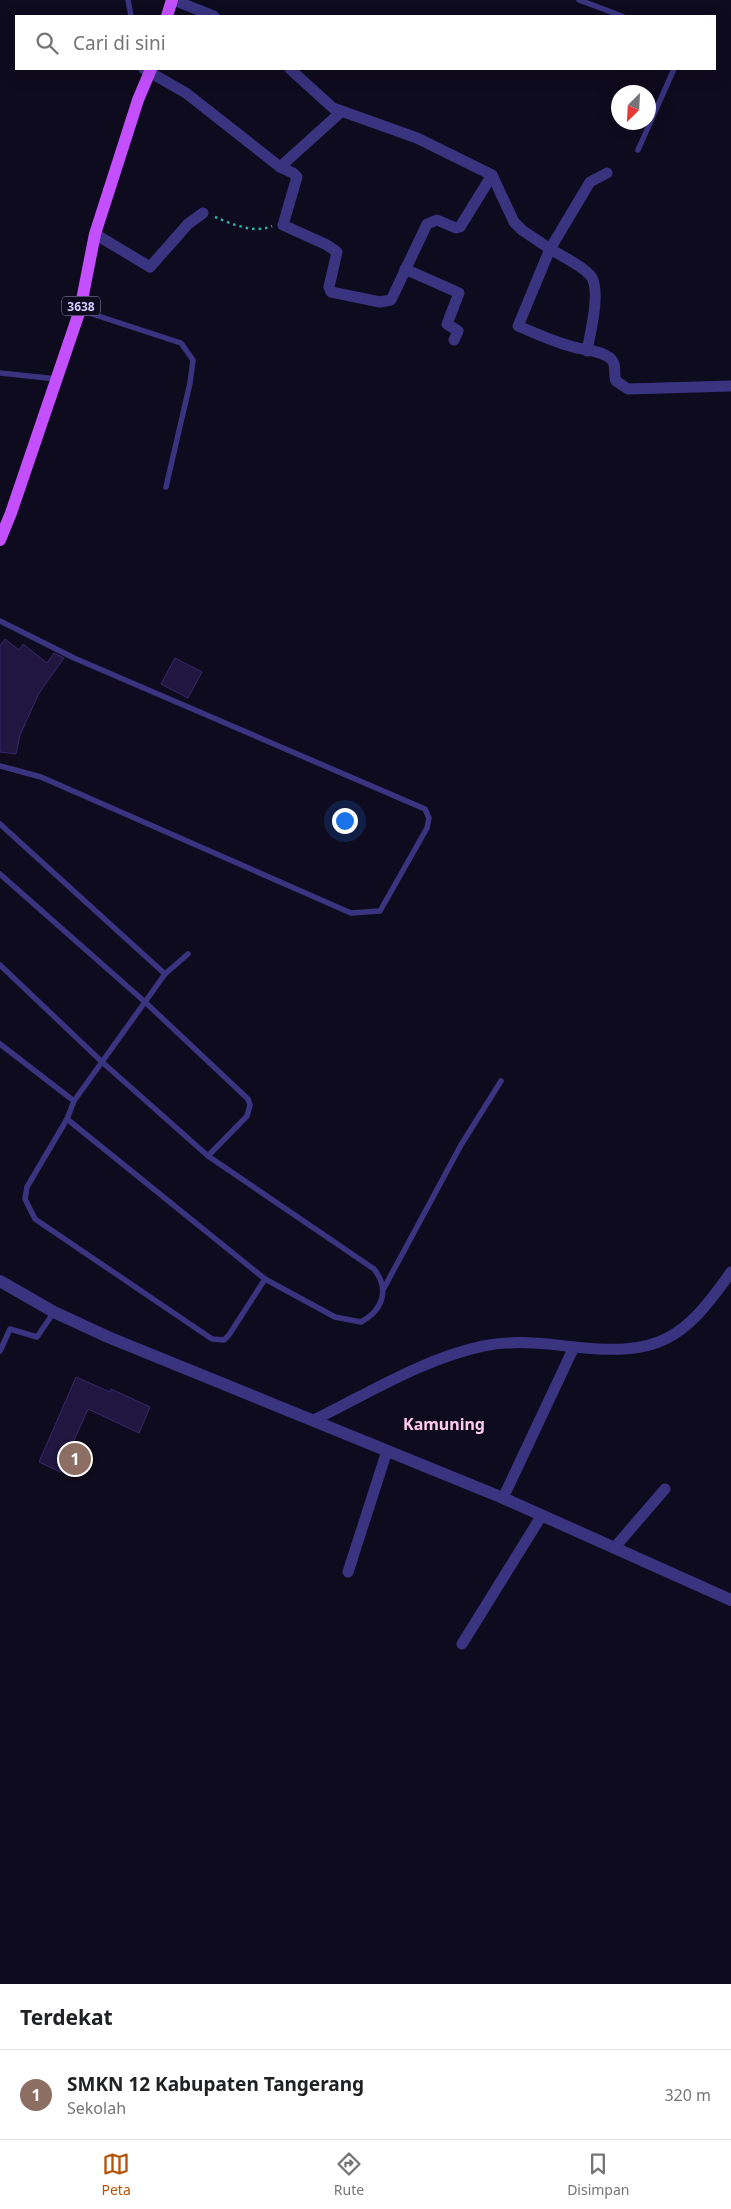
<!DOCTYPE html>
<html lang="id">
<head>
<meta charset="utf-8">
<style>
  :root { --surface:#fff; --page:#f6f6f6; --text:#202124; --muted:#757577; --line:#e0e0e0; --accent:#b45309 }
  body { margin:0; font-family:"Noto Sans",sans-serif; background:var(--page); color:var(--text) }
  .compass { position:absolute; left:611px; top:85px; width:45px; height:45px; border-radius:50%; background:var(--surface); box-shadow:0 5px 20px #0002; rotate:204deg }
  .you { position:absolute; left:344px; top:820px; width:18px; height:18px; margin:-12px; border:4px solid #fff; border-radius:50%; background:#1a73e8; box-shadow:0 0 0 8px #1a73e833 }
  .badge { display:grid; place-items:center; width:32px; height:32px; border-radius:50%; background:var(--accent); color:#fff; font-size:16px; font-weight:700 }
  .pin { position:absolute; translate:-50% -50%; border:2px solid #fff; box-shadow:0 1px 5px #0006 }
  .list { margin:0; padding:0; list-style:none }
  h2 { display:flex; justify-content:space-between; align-items:center; height:65px; margin:0; padding:0 20px; font-size:21px }
  h2 small { font-size:16px; font-weight:400; color:var(--muted) }
  .list li { display:grid; grid-template-columns:32px 1fr auto; gap:15px; align-items:center; box-sizing:border-box; height:90px; padding:0 20px; border-top:1px solid var(--line) }
  .list b { display:block; font-size:19px; white-space:nowrap }
  .list p { margin:0; font-size:16px; white-space:nowrap; color:var(--muted) }
  .list em { font-size:16px; font-style:normal; color:var(--muted) }
  .icon { flex:none; width:28px; height:28px; fill:none; stroke:currentColor; stroke-width:2; stroke-linecap:round; stroke-linejoin:round }
  .map { position:relative; flex:none; width:731px; height:1984px; overflow:hidden }
  .search { position:absolute; background:var(--surface); box-shadow:0 5px 20px #0002; left:15px; right:15px; top:15px; height:55px; display:flex; align-items:center; gap:12px; box-sizing:border-box; padding:0 18px; border-radius:0px; color:var(--muted); font-size:19px }
  .sheet { height:155px; background:var(--surface) }
  nav { display:flex; justify-content:space-around; align-items:center; box-sizing:border-box; height:70px; border-top:1px solid var(--line); background:var(--surface); font-size:14px; color:var(--muted) }
  nav a { display:grid; justify-items:center; gap:2px }
  nav .on { color:var(--accent) }
  .map>svg:first-child { display:block }
  .building { fill:#201640; stroke:#37276d }
  .lines { fill:none; stroke-linecap:round; stroke-linejoin:round }
  .path { stroke:#27b4b0; stroke-width:2.5; stroke-dasharray:2.5 4; stroke-linecap:butt }
  .service { stroke:#393380; stroke-width:5.5 }
  .minor { stroke:#393380; stroke-width:11 }
  .tertiary { stroke:#393380; stroke-width:12 }
  .primary { stroke:#c34fff; stroke-width:12 }
  .labels { text-anchor:middle; dominant-baseline:central; stroke-width:4.5; stroke-linejoin:round; paint-order:stroke }
  .shield { fill:#0f0b1e; stroke:#968fbc; stroke-width:1 }
  .shield-label { font-size:12px; font-weight:bold; fill:#d0c8ff }
  .quarter-label { font-size:16px; font-weight:bold; fill:#ffcaea; stroke:#0f0b1e }
</style>
</head>
<body>
<div class="map">
<svg width="731" height="1984" viewBox="0 0 731 1984">
  <rect width="100%" height="100%" fill="#0f0b1e"/>
  <!-- building -->
  <g class="building">
    <path d="M5,639l14,11 4,-6 24,19 7,-10 10,5 -25,35 -19,42 -4,19 -16,-2v-106z"/>
    <path d="M175,658l27,14 -14,26 -27,-14z"/>
    <path d="M76,1377l34,15 1,-3 39,18 -11,26 -51,-24 -28,63 -21,-10z"/>
  </g>
  <g class="lines">
    <!-- path -->
    <path class="path" d="M215,217c17,7 39,17 57,9"/>
    <!-- service -->
    <g class="service">
      <path d="M128,0l3,16"/>
      <path d="M579,0l43,16"/>
      <path d="M638,150l36,-81"/>
      <path d="M80,310l101,33 12,17 -3,23 -24,104"/>
      <path d="M0,373l57,6"/>
      <path d="M0,621l74,37 351,151 4,9 -2,10 -47,83 -29,2 -310,-136 -41,-11"/>
      <path d="M0,824l165,150"/>
      <path d="M0,874l145,128 103,97 2,6 -3,11 -39,40"/>
      <path d="M188,954l-23,20 -91,127 -7,18 -40,68 -2,12 10,20 177,120 12,1 5,-5 36,-56"/>
      <path d="M0,965l101,96 107,95 166,113c16,20 9,41 -13,53l-26,-5 -70,-38 -198,-160"/>
      <path d="M0,1044l74,57"/>
      <path d="M384,1288l77,-143 40,-64"/>
      <path d="M0,1351l10,-22 27,8 17,-25"/>
    </g>
    <!-- minor -->
    <g class="minor">
      <path d="M173,0l41,16"/>
      <path d="M144,69l42,24 94,74 13,6 4,4 -14,48 44,20 10,7 -8,35 2,5 49,10 11,-2 36,-76 10,-4 19,8 4,-1 32,-52"/>
      <path d="M290,69l43,39 84,30 75,37 22,47 8,8 28,19 40,-67 17,-9"/>
      <path d="M280,167l61,-55"/>
      <path d="M95,234l55,33 38,-43 15,-11"/>
      <path d="M405,269l54,24 -12,31 11,7 -4,9"/>
      <path d="M587,351c3,-17 15,-63 3,-76 -10,-11 -27,-18 -40,-26l-32,77c17,7 34,15 52,20 11,4 32,4 41,13 6,5 2,15 5,22l12,8 103,-3"/>
      <path d="M314,1420c55,-27 109,-61 169,-74 30,-6 60,-3 91,1 84,9 109,-6 157,-75"/>
      <path d="M503,1498l71,-151"/>
      <path d="M615,1547l50,-58"/>
      <path d="M348,1572l39,-121"/>
      <path d="M462,1644l80,-129"/>
    </g>
    <!-- tertiary -->
    <path class="tertiary" d="M0,1281l54,31 54,25 395,161 228,102"/>
    <!-- primary -->
    <g class="primary">
      <path d="M167,16l5,-16"/>
      <path d="M0,540l11,-27 69,-203 15,-76 43,-134 13,-31"/>
    </g>
  </g>
  <g class="labels">
    <!-- shield labels -->
    <rect class="shield" x="62" y="296.5" width="38" height="19" rx="4"/>
    <g class="shield-label">
      <text x="81" y="306">3638</text>
    </g>
    <!-- quarter labels -->
    <g class="quarter-label">
      <text x="444" y="1424">Kamuning</text>
    </g>
  </g>
</svg>
<svg class="compass" viewBox="-18 -18 36 36"><path d="M0-13l5 13h-10z" fill="#e53935"/><path d="M0 13l5-13h-10z" fill="#757577"/></svg>
<div class="you"></div>
<div class="pin badge" style="left:75px;top:1459px;background:#8d6e63">1</div>
<div class="search"><svg class="icon" aria-label="search" viewBox="0 0 24 24"><circle cx="10" cy="10" r="6"/><path d="M15 15l6 6"/></svg>Cari di sini</div>
</div>
<section class="sheet">
<h2>Terdekat<small></small></h2>
<ul class="list">
<li><span class="badge" style="background:#8d6e63">1</span><div><b>SMKN 12 Kabupaten Tangerang</b><p>Sekolah</p></div><em>320 m</em></li>
</ul>
</section>
<nav>
<a class="on"><svg class="icon" aria-label="map" viewBox="0 0 24 24"><path d="M3 6l6-2 6 2 6-2v14l-6 2-6-2-6 2zM9 4v14M15 6v14"/></svg>Peta</a>
<a><svg class="icon" aria-label="directions" viewBox="0 0 24 24"><path d="M12 3l9 9-9 9-9-9zM9 14v-3h6M13 9l2 2-2 2"/></svg>Rute</a>
<a><svg class="icon" aria-label="saved" viewBox="0 0 24 24"><path d="M7 4h10v16l-5-4-5 4z"/></svg>Disimpan</a>
</nav>
</body>
</html>
